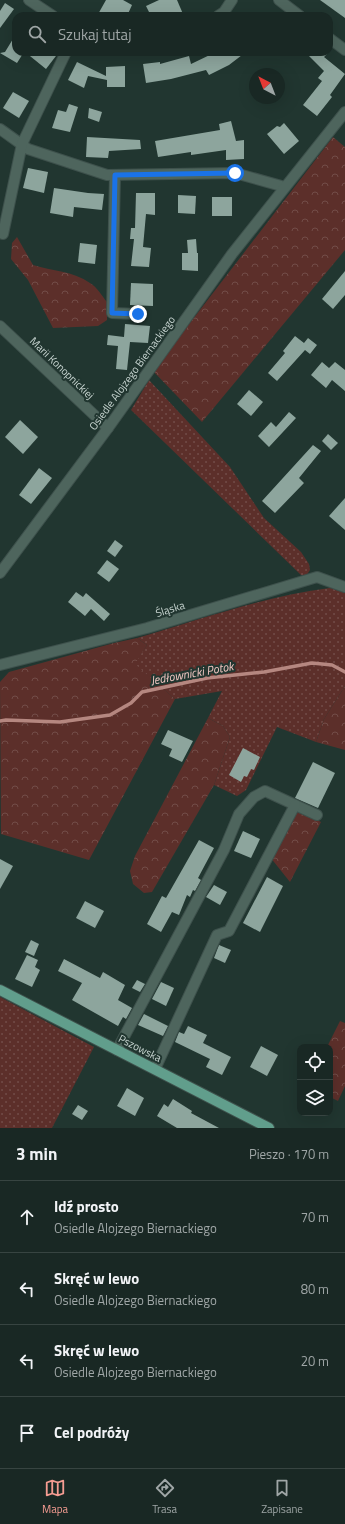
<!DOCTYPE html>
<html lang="pl">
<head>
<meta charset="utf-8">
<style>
  :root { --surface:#192824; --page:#263431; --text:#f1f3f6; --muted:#9fa6a6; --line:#374441; --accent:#f59c92 }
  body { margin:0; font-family:"Titillium Web",sans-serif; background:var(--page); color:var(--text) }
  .controls { position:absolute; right:12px; bottom:12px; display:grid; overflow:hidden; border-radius:8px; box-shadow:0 4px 16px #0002 }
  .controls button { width:36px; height:36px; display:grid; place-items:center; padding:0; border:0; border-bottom:1px solid var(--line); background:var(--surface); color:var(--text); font:20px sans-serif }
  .compass { position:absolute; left:249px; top:68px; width:36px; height:36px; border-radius:50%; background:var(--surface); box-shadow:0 4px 16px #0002; rotate:318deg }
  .stop { position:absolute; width:12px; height:12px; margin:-9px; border:3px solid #1a73e8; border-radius:50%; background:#fff }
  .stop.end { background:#1a73e8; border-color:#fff; box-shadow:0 1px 4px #0008 }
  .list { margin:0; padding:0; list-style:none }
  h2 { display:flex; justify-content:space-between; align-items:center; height:52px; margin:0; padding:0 16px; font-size:17px }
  h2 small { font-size:13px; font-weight:400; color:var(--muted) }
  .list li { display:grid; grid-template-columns:26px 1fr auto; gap:12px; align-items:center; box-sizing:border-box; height:72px; padding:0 16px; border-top:1px solid var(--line) }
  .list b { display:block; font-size:15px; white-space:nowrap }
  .list p { margin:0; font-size:13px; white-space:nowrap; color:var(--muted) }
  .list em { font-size:13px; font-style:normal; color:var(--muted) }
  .icon { flex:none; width:22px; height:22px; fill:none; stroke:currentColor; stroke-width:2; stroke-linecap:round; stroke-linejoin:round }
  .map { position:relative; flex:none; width:345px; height:1128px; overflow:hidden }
  .search { position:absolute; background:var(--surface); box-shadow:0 4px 16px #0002; left:12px; right:12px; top:12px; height:44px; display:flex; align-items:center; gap:10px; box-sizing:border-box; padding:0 14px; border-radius:12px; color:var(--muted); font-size:15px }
  .sheet { height:340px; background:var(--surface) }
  nav { display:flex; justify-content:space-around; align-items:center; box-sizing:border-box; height:56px; border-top:1px solid var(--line); background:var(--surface); font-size:11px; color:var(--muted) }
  nav a { display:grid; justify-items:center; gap:2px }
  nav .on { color:var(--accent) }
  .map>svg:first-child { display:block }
  .green { fill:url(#green-dots) }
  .forest { fill:url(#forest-crowns) }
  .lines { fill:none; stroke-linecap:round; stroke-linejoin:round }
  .stream { stroke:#b58780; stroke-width:3.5 }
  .building { fill:#8da59d }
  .minor-casing { stroke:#3e514c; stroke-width:12 }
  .major-casing { stroke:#3e514c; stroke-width:12 }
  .minor { stroke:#4e655d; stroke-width:10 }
  .major { stroke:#619e8c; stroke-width:10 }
  .route { stroke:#1a73e8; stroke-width:5 }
  .labels { text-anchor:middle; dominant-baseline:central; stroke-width:4; stroke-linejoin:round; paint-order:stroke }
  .street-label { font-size:11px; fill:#c8d5d1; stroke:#213630 }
  .water-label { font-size:12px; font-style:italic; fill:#f2c7c2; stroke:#213630 }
</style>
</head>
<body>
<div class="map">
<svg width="345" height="1128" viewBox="0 0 345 1128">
  <defs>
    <pattern id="green-dots" width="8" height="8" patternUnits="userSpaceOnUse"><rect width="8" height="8" fill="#5c2f2a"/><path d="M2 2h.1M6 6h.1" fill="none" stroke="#724c48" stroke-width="1.8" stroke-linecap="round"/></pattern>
    <pattern id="forest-crowns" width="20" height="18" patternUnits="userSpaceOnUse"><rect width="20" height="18" fill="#5c2f2a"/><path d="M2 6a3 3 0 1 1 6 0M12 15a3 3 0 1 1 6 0" fill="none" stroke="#724c48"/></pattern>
  </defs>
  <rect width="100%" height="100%" fill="#213630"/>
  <!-- green -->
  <g class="green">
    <path d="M149,380l81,87 34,51 37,34 8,12 1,6 -4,6 -5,-1 -170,-165z"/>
    <path d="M330,588l15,5v93l-21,33 -8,23 -39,-15 -31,63 -9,6 -23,-11 16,-48 -7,-11 -15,-8 14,-27 -47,8 -41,-35 13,-19 -10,-7c62,-18 128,-42 193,-50z"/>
    <path d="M0,997l94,50 -42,81h-52z"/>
  </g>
  <!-- forest -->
  <g class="forest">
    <path d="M333,137l12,10v103l-143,172 -49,-51z"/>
    <path d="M17,237l16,28c19,6 40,6 57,18 7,4 12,13 17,19v18l-9,6 -45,2 -25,-48 -17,-21 1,-16z"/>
    <path d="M137,638l10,7 -12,19 40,35 -86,161 -88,-26 -1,-152 9,-10 105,-29z"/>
    <path d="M345,686v64l-29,-8 8,-23z"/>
    <path d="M208,718l15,8 7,11 -16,48 -62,107 -8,1 -11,-9 -3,-13 5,-15z"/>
    <path d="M296,811l25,11 -31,60 -20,-25z"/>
    <path d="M340,1021l5,2v63l-7,15 -8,-4v-50h-3z"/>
  </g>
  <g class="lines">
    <!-- stream -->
    <path class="stream" d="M0,721l6,-1 54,2 50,-7 21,-12 11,-11 65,-14 57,-6 48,-9 20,2 13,7"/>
  </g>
  <!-- building -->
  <g class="building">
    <path d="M106,0h17l9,5 -5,11h-30z"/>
    <path d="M159,0h18l6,14 -5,2h-27l-5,-10z"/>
    <path d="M320,0h25v18z"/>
    <path d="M5,3l9,6 -14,19v-17z"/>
    <path d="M16,34v18h8l-7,11 -17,-10 5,-1z"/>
    <path d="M25,52h34l-13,17z"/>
    <path d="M216,52h30l-17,13 -20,10 -3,-5 -35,9 -25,4 -3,-19 17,-2v2l29,-8 2,8z"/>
    <path d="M305,52h24l-5,5 21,17 -15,21 2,2 -15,19 -14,-11 19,-24 -4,-3 6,-7z"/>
    <path d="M77,62l29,14v-9l19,-1v21h-18v-7l-19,-4 -4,12 -16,-8z"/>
    <path d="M13,92l16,9 -10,17 -16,-10z"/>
    <path d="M69,104l9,3 -8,25 -18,-4 6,-18 8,2z"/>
    <path d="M89,108l13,4 -3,10 -11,-4z"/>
    <path d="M231,121l5,20 8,-1v19l-18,1v-10l-35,5v-3l-33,5 -3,-16 65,-11 -1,-6z"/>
    <path d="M284,123l15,18 -15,13 -17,-20 10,-8 3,1z"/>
    <path d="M87,137l53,3 1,9 -32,2 -1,7 -22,-1z"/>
    <path d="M28,168l20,4 -4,21 -21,-5z"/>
    <path d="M54,188l34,5 16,1 -2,16 -28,-3 -1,10 -23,-4z"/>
    <path d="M136,193h19v22l-9,-1 -3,33 8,1 -2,19 -18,-1 3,-27h-4l1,-11h4z"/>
    <path d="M178,195l18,1 -1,18 -17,-1z"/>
    <rect x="212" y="197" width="20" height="19"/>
    <path d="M196,239l1,14h1v18l-16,-1v-17h6l-1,-13z"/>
    <path d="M80,243l17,2 -2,19 -17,-2z"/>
    <path d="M345,271v24l-12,14 -11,-10z"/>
    <path d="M131,283l22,1v22l-23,-1z"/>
    <path d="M125,324l25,2 -2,17 -18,-1 -3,28 -11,-1 2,-23 -11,-1 1,-10 16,2z"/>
    <path d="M295,336l9,7 4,-5 9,7 -7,9 -5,-4 -28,31 -9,-8 17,-20 -2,-2z"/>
    <path d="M322,362l7,6 6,-6 10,8v21l-13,-11 -6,8 -15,-13z"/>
    <path d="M249,390l14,12 -12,14 -14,-12z"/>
    <path d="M289,412l7,6 -27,29 -11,-11 13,-14 5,5z"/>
    <path d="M20,420l18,17 -15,17 -18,-17z"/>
    <path d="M328,434l10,9 -7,7 -9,-9z"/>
    <path d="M313,445l8,6 -22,27 5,5 -29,30 -13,-12z"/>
    <path d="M39,468l13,10 -21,26 -12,-9z"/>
    <path d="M345,498v32l-16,-14z"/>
    <path d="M115,540l8,6 -8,11 -8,-6z"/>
    <path d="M107,560l12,9 -10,13 -12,-9z"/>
    <path d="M76,592l7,5 3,-4 24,21 -6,7 -13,-12 -6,7 -17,-14z"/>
    <path d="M168,730l25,11 -11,21 -13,-6 3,-7 -11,-5z"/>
    <path d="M243,748l17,9 -6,13 -3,-1 -4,8 -3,-1 -3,6 -12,-7z"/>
    <path d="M313,762l22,11 -17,35 -23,-10z"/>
    <path d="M243,831l17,8 -9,19 -17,-7z"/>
    <path d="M199,840l15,8 -16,30 3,2 -6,11 -2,-1 -3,7 -3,-2 -8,20 -7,-3 -11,20 -14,-8 15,-28 4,2z"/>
    <path d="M0,859l13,7 -13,23z"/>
    <path d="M267,877l16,9 -23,46 -17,-9z"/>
    <path d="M214,885l13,7 -7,13 -14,-8z"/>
    <path d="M85,901l19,10 -9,17 -19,-10z"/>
    <path d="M31,940l8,4 -5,12 -9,-4z"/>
    <path d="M219,945l12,5 -6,13 -11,-5z"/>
    <path d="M27,955l11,5 -3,7 5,3 -8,17 -17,-8z"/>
    <path d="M64,959l36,19 3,-6 22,13 -7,15 14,8 -6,11 -3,-2 -5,9 -46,-26 10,-17 -24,-12z"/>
    <path d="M137,980l8,4 -5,8 -8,-4z"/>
    <path d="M161,982l13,6 -8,18 -14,-7z"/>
    <path d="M144,1014l24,12 -5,10 -25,-11z"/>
    <path d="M188,1026l19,9 -4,8 28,14 -9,18 -16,-8 4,-8 -35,-17 4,-10 5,2z"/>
    <path d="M261,1046l17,9 -11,21 -17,-9z"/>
    <path d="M127,1088l17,10 -9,18 -18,-10z"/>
    <path d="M173,1099l19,12 -1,2 28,15h-42l-20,-12 7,-12 4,3z"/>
    <path d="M78,1105l10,6 -6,9 -10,-6z"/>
  </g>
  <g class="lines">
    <!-- minor casing -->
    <g class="minor-casing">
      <g id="minor">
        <path d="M29,0l24,16"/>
        <path d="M279,0l21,16"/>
        <path d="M218,16l6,-4 8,-12"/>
        <path d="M329,38l16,12"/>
        <path d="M0,129l28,20 79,26 128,-2 50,14"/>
        <path d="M115,175l-3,138 26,1"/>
        <path d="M3,234l19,-90 44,-92"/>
        <path d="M0,326l108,102"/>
        <path d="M0,573l108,-145 124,-174 113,-142"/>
        <path d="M0,665l147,-37 170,-51 28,10"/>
        <path d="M117,1050l107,-200 15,-36 15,-17 11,-6 52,24"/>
        <path d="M155,1069l62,-134 12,-4 66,-126"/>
      </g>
    </g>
    <!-- major casing -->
    <g class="major-casing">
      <path id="major" d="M0,990l269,138"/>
    </g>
    <!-- minor -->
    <use href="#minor" class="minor"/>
    <!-- major -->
    <use href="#major" class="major"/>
  </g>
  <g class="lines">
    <!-- route -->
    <path class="route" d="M138,314l-26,-1 3,-138 120,-2"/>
  </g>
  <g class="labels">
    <!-- street labels -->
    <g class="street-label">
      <text transform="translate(62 368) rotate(44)">Marii Konopnickiej</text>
      <text transform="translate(132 373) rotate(-54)">Osiedle Alojzego Biernackiego</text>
      <text transform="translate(170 609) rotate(-17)">Śląska</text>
      <text transform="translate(140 1048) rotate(27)">Pszowska</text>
    </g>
    <!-- water labels -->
    <g class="water-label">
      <text transform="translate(192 673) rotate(-10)">Jedłownicki Potok</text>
    </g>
  </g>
</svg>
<div class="controls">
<button><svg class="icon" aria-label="locate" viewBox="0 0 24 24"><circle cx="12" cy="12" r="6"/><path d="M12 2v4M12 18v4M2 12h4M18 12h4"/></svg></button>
<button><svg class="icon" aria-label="layers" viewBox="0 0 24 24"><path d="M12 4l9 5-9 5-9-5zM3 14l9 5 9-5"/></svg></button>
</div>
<svg class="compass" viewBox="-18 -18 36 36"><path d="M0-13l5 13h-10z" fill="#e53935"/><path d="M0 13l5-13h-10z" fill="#9fa6a6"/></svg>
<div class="stop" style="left:235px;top:173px"></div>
<div class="stop end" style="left:138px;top:314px"></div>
<div class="search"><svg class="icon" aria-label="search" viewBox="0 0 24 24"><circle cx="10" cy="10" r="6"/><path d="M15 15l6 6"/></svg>Szukaj tutaj</div>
</div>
<section class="sheet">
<h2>3 min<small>Pieszo · 170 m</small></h2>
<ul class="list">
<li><svg class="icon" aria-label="ahead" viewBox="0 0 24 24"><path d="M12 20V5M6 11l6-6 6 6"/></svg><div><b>Idź prosto</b><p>Osiedle Alojzego Biernackiego</p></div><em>70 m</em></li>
<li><svg class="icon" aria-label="left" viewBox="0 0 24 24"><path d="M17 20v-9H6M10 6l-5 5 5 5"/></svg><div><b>Skręć w lewo</b><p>Osiedle Alojzego Biernackiego</p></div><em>80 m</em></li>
<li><svg class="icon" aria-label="left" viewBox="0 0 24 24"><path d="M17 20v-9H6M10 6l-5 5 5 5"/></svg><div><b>Skręć w lewo</b><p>Osiedle Alojzego Biernackiego</p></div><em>20 m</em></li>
<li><svg class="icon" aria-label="arrive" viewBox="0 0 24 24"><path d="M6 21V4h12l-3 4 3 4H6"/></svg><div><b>Cel podróży</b></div></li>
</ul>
</section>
<nav>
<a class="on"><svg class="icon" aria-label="map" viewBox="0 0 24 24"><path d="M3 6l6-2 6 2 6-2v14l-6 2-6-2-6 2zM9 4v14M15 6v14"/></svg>Mapa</a>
<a><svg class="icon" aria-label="directions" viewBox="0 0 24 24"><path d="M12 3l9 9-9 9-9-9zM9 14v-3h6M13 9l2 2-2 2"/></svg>Trasa</a>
<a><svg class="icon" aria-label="saved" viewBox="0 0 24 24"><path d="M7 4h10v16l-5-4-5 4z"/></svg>Zapisane</a>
</nav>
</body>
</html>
